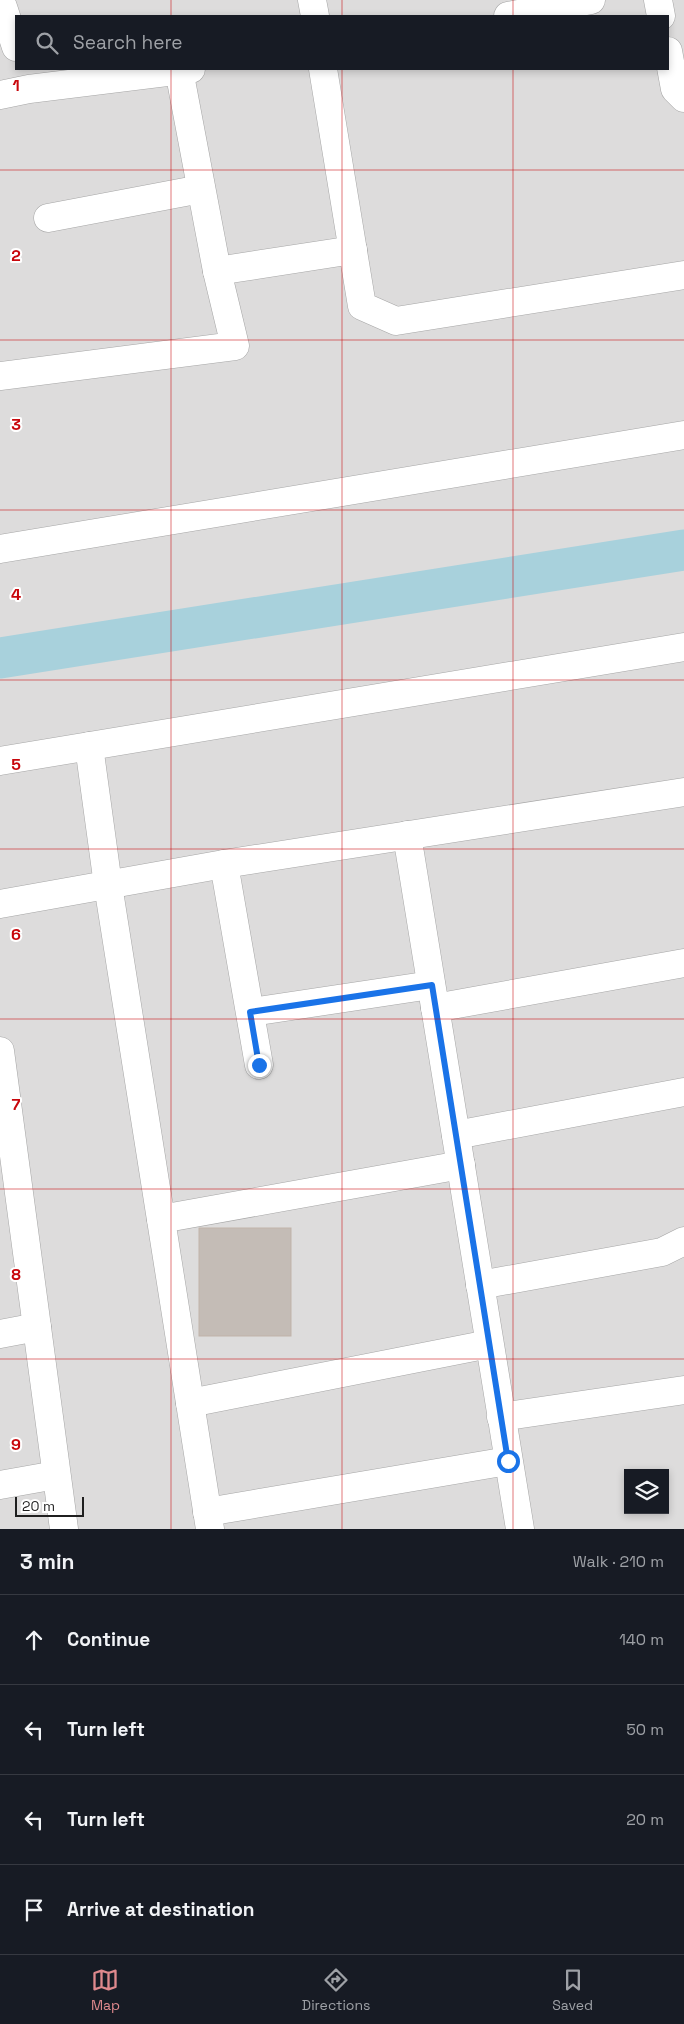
<!DOCTYPE html>
<html lang="en">
<head>
<meta charset="utf-8">
<style>
  :root { --surface:#171b24; --page:#20242c; --text:#f1f3f6; --muted:#9ea1a6; --line:#363941; --accent:#df898d }
  body { margin:0; font-family:"Space Grotesk",sans-serif; background:var(--page); color:var(--text) }
  .controls { position:absolute; right:15px; bottom:15px; display:grid; overflow:hidden; border-radius:0px; box-shadow:0 2px 8px #0003 }
  .controls button { width:45px; height:45px; display:grid; place-items:center; padding:0; border:0; border-bottom:1px solid var(--line); background:var(--surface); color:var(--text); font:25px sans-serif }
  .scale { position:absolute; left:15px; bottom:12px; width:69px; box-sizing:border-box; padding-left:5px; border:2px solid #1f1f1f; border-top:0; font-size:14px; line-height:18px; white-space:nowrap; color:#1f1f1f; -webkit-text-stroke:4px #fff; paint-order:stroke }
  .stop { position:absolute; width:15px; height:15px; margin:-11px; border:4px solid #1a73e8; border-radius:50%; background:#fff }
  .stop.end { background:#1a73e8; border-color:#fff; box-shadow:0 1px 5px #0008 }
  .list { margin:0; padding:0; list-style:none }
  h2 { display:flex; justify-content:space-between; align-items:center; height:65px; margin:0; padding:0 20px; font-size:21px }
  h2 small { font-size:16px; font-weight:400; color:var(--muted) }
  .list li { display:grid; grid-template-columns:32px 1fr auto; gap:15px; align-items:center; box-sizing:border-box; height:90px; padding:0 20px; border-top:1px solid var(--line) }
  .list b { display:block; font-size:19px; white-space:nowrap }
  .list em { font-size:16px; font-style:normal; color:var(--muted) }
  .icon { flex:none; width:28px; height:28px; fill:none; stroke:currentColor; stroke-width:2; stroke-linecap:round; stroke-linejoin:round }
  .map { position:relative; flex:none; width:684px; height:1529px; overflow:hidden }
  .search { position:absolute; background:var(--surface); box-shadow:0 2px 8px #0003; left:15px; right:15px; top:15px; height:55px; display:flex; align-items:center; gap:12px; box-sizing:border-box; padding:0 18px; border-radius:0px; color:var(--muted); font-size:19px }
  .sheet { height:425px; background:var(--surface) }
  nav { display:flex; justify-content:space-around; align-items:center; box-sizing:border-box; height:70px; border-top:1px solid var(--line); background:var(--surface); font-size:14px; color:var(--muted) }
  nav a { display:grid; justify-items:center; gap:2px }
  nav .on { color:var(--accent) }
  .map>svg:first-child { display:block }
  .residential { fill:#dddcdc; fill-rule:evenodd }
  .lines { fill:none; stroke-linecap:round; stroke-linejoin:round }
  .river { stroke:#a8d1dc; stroke-width:41 }
  .building { fill:#c4bcb6; stroke:#c1b3a9 }
  .minor-casing { stroke:#a6a6a6; stroke-width:29 }
  .minor { stroke:#fff; stroke-width:28 }
  .route { stroke:#1a73e8; stroke-width:6 }
  .grid { fill:none; stroke:#c8070c; stroke-width:1; stroke-opacity:0.55 }
  .grid-label { font-size:16px; text-anchor:middle; font-weight:bold; fill:#c8070c; stroke:#fff; stroke-width:4; stroke-linejoin:round; paint-order:stroke }
</style>
</head>
<body>
<div class="map">
<svg width="684" height="1529" viewBox="0 0 684 1529">
  <rect width="100%" height="100%" fill="#f0ece6"/>
  <!-- residential -->
  <path class="residential" d="M0,0h684v1529h-684zM16,16h652v53h-652zM628,1473h37v37h-37z"/>
  <g class="lines">
    <!-- river -->
    <path class="river" d="M0,658l684,-108"/>
  </g>
  <!-- building -->
  <rect class="building" x="199" y="1228" width="92" height="108"/>
  <g class="lines">
    <!-- minor casing -->
    <g class="minor-casing">
      <g id="minor">
        <path d="M312,0l3,16"/>
        <path d="M658,0l3,16"/>
        <path d="M0,2l3,5 13,40"/>
        <path d="M508,16l83,-16"/>
        <path d="M668,51l7,38 9,9"/>
        <path d="M323,69l39,237 34,15 288,-46"/>
        <path d="M0,95l29,-6 162,-20"/>
        <path d="M48,218l153,-29"/>
        <path d="M217,271l136,-21"/>
        <path d="M0,376l235,-30 -18,-75 -38,-201"/>
        <path d="M0,549l684,-114"/>
        <path d="M89,746l19,139 102,644"/>
        <path d="M0,761l684,-114"/>
        <path d="M407,835l113,694"/>
        <path d="M224,864l35,201"/>
        <path d="M0,904l224,-40 460,-72"/>
        <path d="M435,1008l249,-45"/>
        <path d="M251,1012l180,-27"/>
        <path d="M0,1051l64,478"/>
        <path d="M456,1135l228,-43"/>
        <path d="M161,1219l300,-54"/>
        <path d="M480,1285l182,-33 22,-11"/>
        <path d="M0,1334l37,-7"/>
        <path d="M190,1403l299,-59"/>
        <path d="M501,1417l183,-27"/>
        <path d="M0,1485l56,-10"/>
        <path d="M207,1512l301,-51"/>
      </g>
    </g>
    <!-- minor -->
    <use href="#minor" class="minor"/>
  </g>
  <g class="lines">
    <!-- route -->
    <path class="route" d="M259,1065l-9,-53 182,-27 76,476"/>
  </g>
  <!-- grid -->
  <path class="grid" d="M171,0v16M342,0v16M513,0v16M171,69v1460M342,69v1460M513,69v1460M0,170h684M0,340h684M0,510h684M0,680h684M0,849h684M0,1019h684M0,1189h684M0,1359h684"/>
  <g class="grid-label">
    <text x="16" y="91">1</text>
    <text x="16" y="261">2</text>
    <text x="16" y="430">3</text>
    <text x="16" y="600">4</text>
    <text x="16" y="770">5</text>
    <text x="16" y="940">6</text>
    <text x="16" y="1110">7</text>
    <text x="16" y="1280">8</text>
    <text x="16" y="1450">9</text>
  </g>
</svg>
<div class="controls">
<button><svg class="icon" aria-label="layers" viewBox="0 0 24 24"><path d="M12 4l9 5-9 5-9-5zM3 14l9 5 9-5"/></svg></button>
</div>
<div class="scale">20 m</div>
<div class="stop" style="left:508px;top:1461px"></div>
<div class="stop end" style="left:259px;top:1065px"></div>
<div class="search"><svg class="icon" aria-label="search" viewBox="0 0 24 24"><circle cx="10" cy="10" r="6"/><path d="M15 15l6 6"/></svg>Search here</div>
</div>
<section class="sheet">
<h2>3 min<small>Walk · 210 m</small></h2>
<ul class="list">
<li><svg class="icon" aria-label="ahead" viewBox="0 0 24 24"><path d="M12 20V5M6 11l6-6 6 6"/></svg><div><b>Continue</b></div><em>140 m</em></li>
<li><svg class="icon" aria-label="left" viewBox="0 0 24 24"><path d="M17 20v-9H6M10 6l-5 5 5 5"/></svg><div><b>Turn left</b></div><em>50 m</em></li>
<li><svg class="icon" aria-label="left" viewBox="0 0 24 24"><path d="M17 20v-9H6M10 6l-5 5 5 5"/></svg><div><b>Turn left</b></div><em>20 m</em></li>
<li><svg class="icon" aria-label="arrive" viewBox="0 0 24 24"><path d="M6 21V4h12l-3 4 3 4H6"/></svg><div><b>Arrive at destination</b></div></li>
</ul>
</section>
<nav>
<a class="on"><svg class="icon" aria-label="map" viewBox="0 0 24 24"><path d="M3 6l6-2 6 2 6-2v14l-6 2-6-2-6 2zM9 4v14M15 6v14"/></svg>Map</a>
<a><svg class="icon" aria-label="directions" viewBox="0 0 24 24"><path d="M12 3l9 9-9 9-9-9zM9 14v-3h6M13 9l2 2-2 2"/></svg>Directions</a>
<a><svg class="icon" aria-label="saved" viewBox="0 0 24 24"><path d="M7 4h10v16l-5-4-5 4z"/></svg>Saved</a>
</nav>
</body>
</html>
